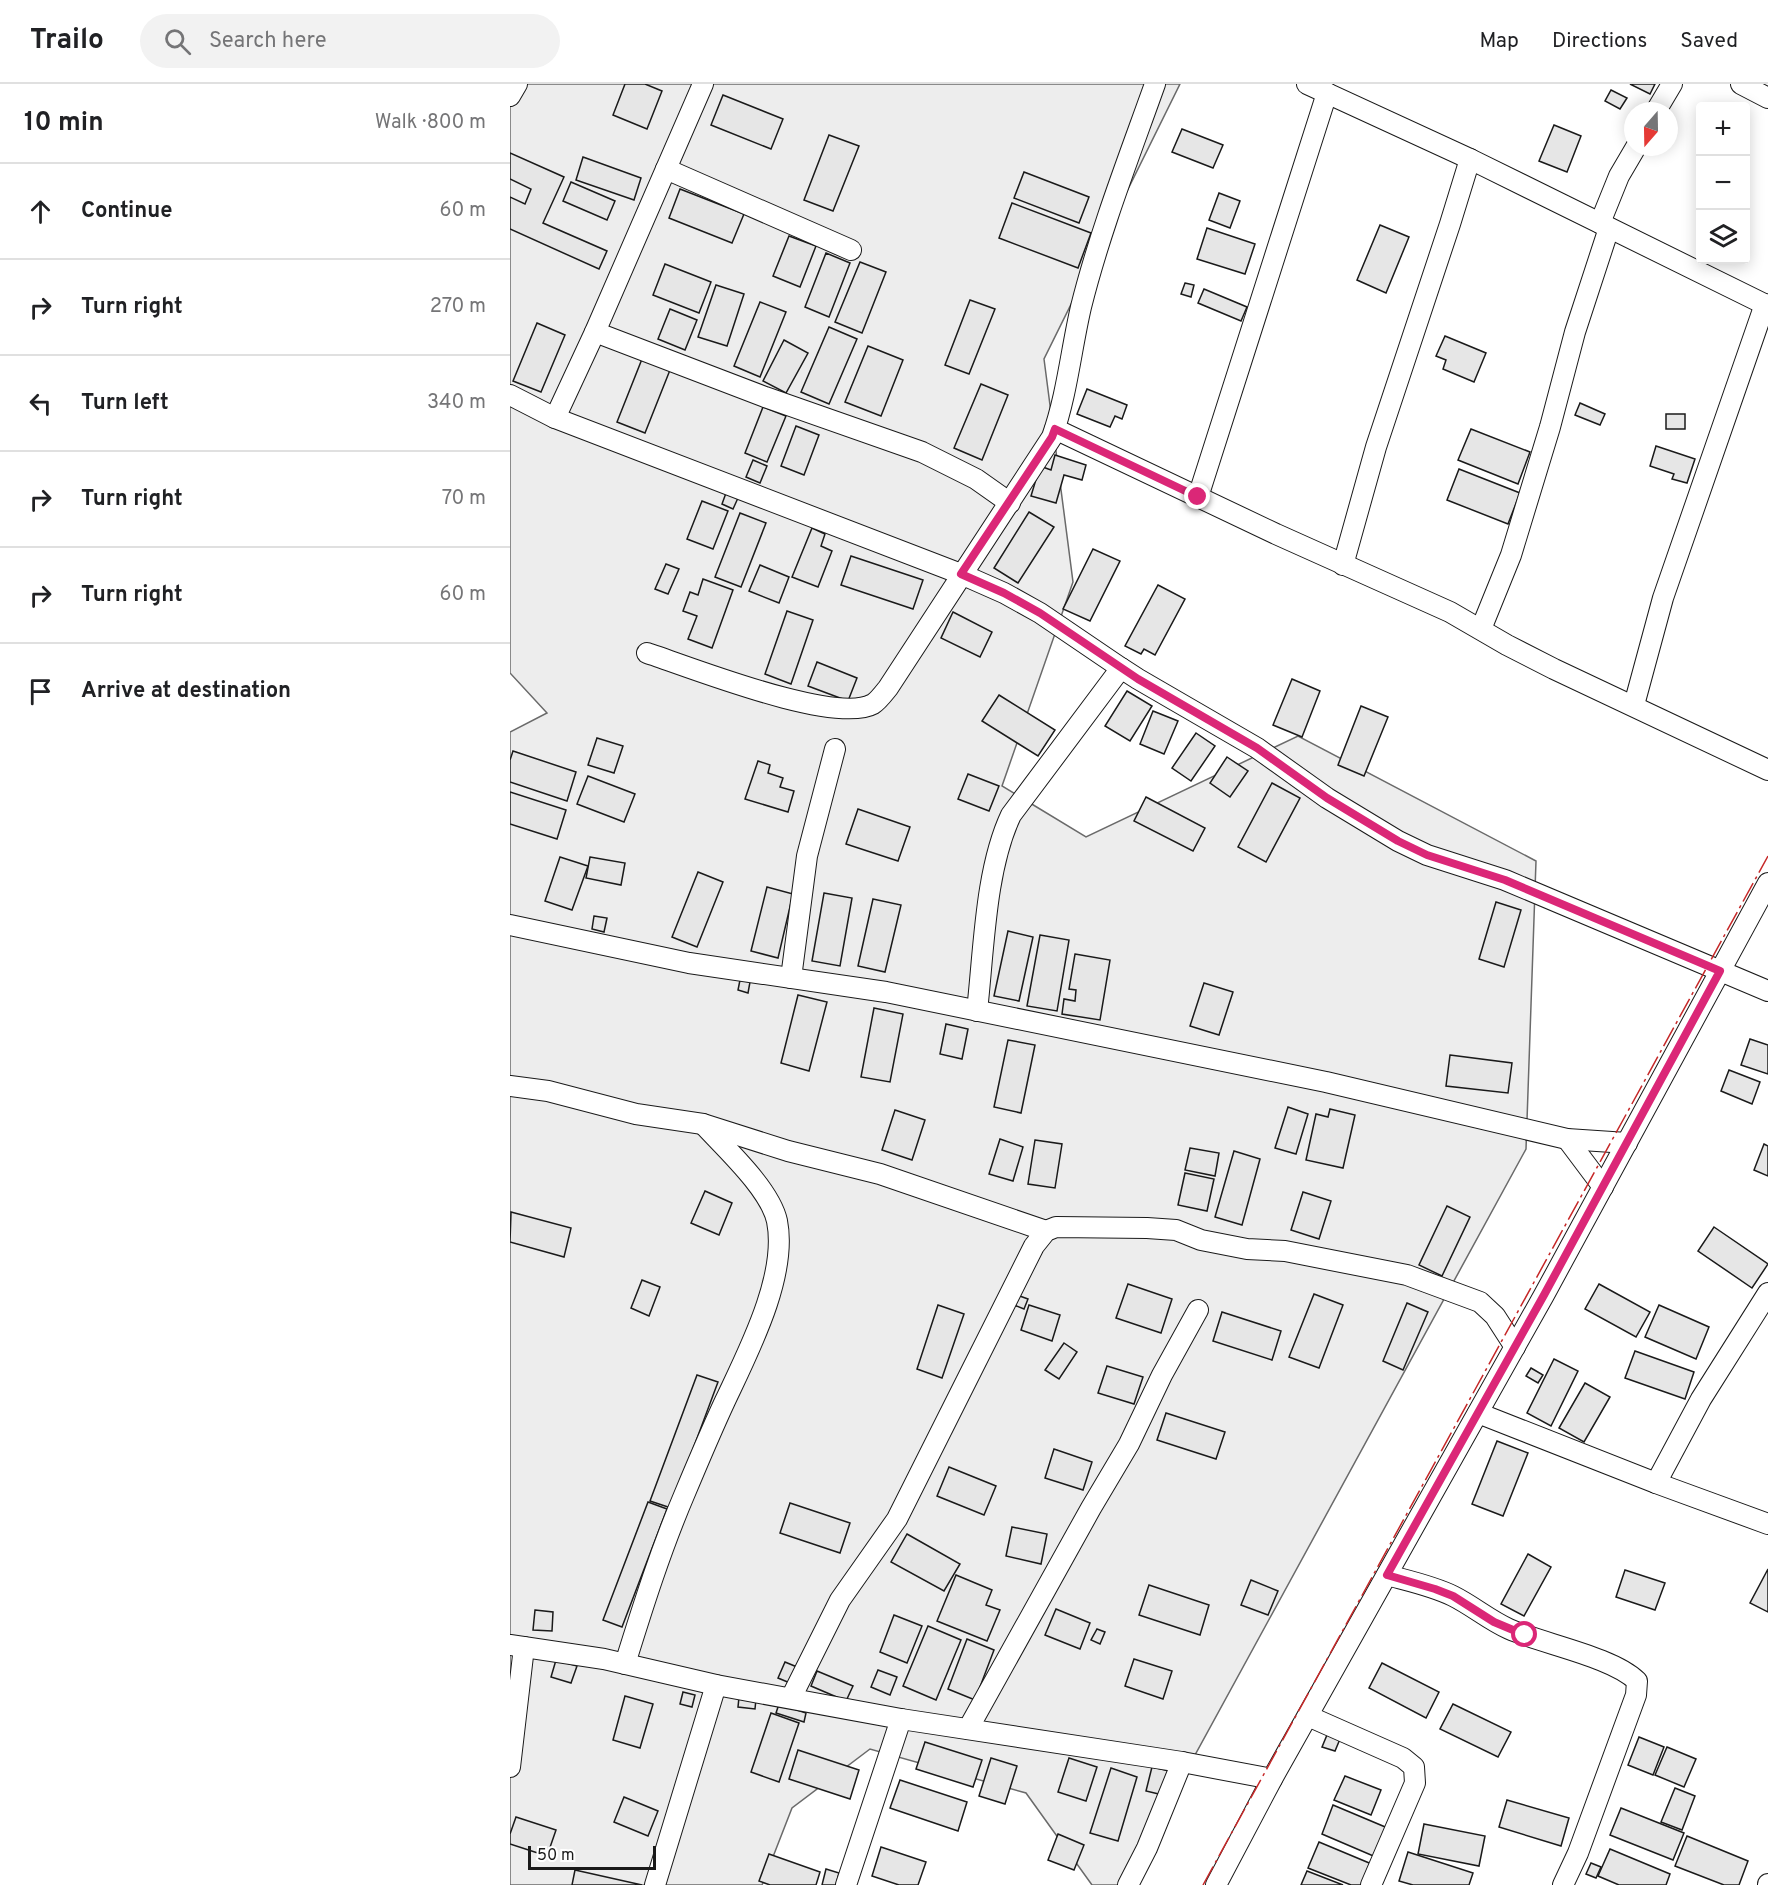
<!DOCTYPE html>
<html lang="en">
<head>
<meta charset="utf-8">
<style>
  :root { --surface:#fff; --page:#f2f2f2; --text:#202124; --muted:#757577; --line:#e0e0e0 }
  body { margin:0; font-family:Overpass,sans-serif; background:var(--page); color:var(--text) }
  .controls { position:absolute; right:18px; top:18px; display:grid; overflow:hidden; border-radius:6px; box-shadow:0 3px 15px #0003 }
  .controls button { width:54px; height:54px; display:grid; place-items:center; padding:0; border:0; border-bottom:2px solid var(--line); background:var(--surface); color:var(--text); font:30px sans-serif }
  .compass { position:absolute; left:1114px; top:18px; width:54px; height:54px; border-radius:50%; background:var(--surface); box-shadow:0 3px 15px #0003; rotate:200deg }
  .scale { position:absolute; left:18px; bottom:15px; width:128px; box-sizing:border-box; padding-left:6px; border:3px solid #1a1a1a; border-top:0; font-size:16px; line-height:21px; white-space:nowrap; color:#1a1a1a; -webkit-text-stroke:4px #fff; paint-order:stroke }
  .stop { position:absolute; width:18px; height:18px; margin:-14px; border:4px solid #db2777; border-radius:50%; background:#fff }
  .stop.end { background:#db2777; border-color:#fff; box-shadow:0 2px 6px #0008 }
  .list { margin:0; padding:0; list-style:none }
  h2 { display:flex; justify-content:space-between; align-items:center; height:78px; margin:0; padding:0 24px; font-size:26px }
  h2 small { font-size:20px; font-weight:400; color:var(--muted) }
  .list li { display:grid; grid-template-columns:39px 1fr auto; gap:18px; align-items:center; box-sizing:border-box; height:96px; padding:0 24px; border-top:2px solid var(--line) }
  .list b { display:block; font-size:22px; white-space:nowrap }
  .list em { font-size:20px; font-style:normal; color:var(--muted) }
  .icon { flex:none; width:33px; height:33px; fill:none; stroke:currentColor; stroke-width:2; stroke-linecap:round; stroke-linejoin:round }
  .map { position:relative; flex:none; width:1258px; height:1801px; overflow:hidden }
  header { display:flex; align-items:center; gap:36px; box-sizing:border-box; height:84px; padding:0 30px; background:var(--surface); border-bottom:2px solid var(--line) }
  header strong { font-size:28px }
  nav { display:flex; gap:33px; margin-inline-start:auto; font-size:21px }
  .search { width:420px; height:54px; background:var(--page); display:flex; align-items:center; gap:15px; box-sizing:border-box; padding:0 21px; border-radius:33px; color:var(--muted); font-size:22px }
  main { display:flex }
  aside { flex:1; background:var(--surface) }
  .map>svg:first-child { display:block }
  .green { fill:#ededed; stroke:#6a6a6a; stroke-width:1.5 }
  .building { fill:#e6e6e6; stroke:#1a1a1a; stroke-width:1.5 }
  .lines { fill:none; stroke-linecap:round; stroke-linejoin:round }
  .minor-casing { stroke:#1a1a1a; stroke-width:22 }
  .minor { stroke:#fff; stroke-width:20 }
  .power { stroke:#c62828; stroke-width:1.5; stroke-dasharray:21 4.5 3 4.5; stroke-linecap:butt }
  .route { stroke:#db2777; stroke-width:8 }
</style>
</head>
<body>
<header>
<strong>Trailo</strong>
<div class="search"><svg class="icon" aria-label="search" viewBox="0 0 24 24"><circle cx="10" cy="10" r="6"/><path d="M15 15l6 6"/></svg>Search here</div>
<nav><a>Map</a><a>Directions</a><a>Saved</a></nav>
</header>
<main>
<aside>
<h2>10 min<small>Walk · 800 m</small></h2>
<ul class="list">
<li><svg class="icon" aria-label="ahead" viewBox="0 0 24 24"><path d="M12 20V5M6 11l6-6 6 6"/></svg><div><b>Continue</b></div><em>60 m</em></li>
<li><svg class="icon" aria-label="right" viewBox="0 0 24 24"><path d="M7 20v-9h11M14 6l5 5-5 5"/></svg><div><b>Turn right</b></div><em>270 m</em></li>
<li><svg class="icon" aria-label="left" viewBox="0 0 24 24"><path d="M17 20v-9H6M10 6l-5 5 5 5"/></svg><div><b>Turn left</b></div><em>340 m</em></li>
<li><svg class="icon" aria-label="right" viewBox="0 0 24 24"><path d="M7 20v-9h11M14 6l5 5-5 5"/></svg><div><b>Turn right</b></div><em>70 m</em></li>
<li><svg class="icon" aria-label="right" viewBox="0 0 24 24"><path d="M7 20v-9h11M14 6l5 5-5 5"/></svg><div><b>Turn right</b></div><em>60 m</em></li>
<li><svg class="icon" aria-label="arrive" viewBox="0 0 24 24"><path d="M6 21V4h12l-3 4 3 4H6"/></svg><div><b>Arrive at destination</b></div></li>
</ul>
</aside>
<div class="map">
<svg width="1258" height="1801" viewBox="0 0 1258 1801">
  <rect width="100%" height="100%" fill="#fff"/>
  <!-- green -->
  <path class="green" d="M0,0h670l-136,275 29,223 -71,204 84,51 212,-101 238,125 -10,288 -402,736h-32l-66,-92 -156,-44 -78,59 -30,77h-252v-1153l37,-19 -37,-40z"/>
  <!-- building -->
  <g class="building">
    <path d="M115,0h20l17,7 -15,38 -34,-14z"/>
    <path d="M1120,0h25l-5,10z"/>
    <path d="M1101,6l16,8 -7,11 -15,-8z"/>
    <path d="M213,11l60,24 -12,30 -60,-24z"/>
    <path d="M1044,41l27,11 -14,36 -28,-11z"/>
    <path d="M672,45l41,16 -10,23 -41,-16z"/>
    <path d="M319,51l30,11 -26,65 -29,-11z"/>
    <path d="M0,69l54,24 -21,46 64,28 -8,18 -89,-40v-32l15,7 6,-15 -21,-10z"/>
    <path d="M73,73l58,21 -7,22 -58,-20z"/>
    <path d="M514,88l65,25 -10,26 -65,-25z"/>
    <path d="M61,98l44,19 -8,19 -44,-19z"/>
    <path d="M170,105l64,25 -12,29 -63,-25z"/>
    <path d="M709,109l21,8 -10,27 -21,-8z"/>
    <path d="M502,119l79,30 -13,35 -79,-30z"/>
    <path d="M870,141l29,12 -23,56 -29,-13z"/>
    <path d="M697,144l48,16 -10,30 -48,-15z"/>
    <path d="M279,152l27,10 -16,41 -27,-11z"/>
    <path d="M316,169l24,10 -21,54 -24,-10z"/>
    <path d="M350,178l26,10 -24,61 -27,-11z"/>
    <path d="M155,180l46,18 -12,31 -46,-18z"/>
    <path d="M675,199l9,2 -3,12 -10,-3z"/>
    <path d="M206,201l28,9 -17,52 -29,-9z"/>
    <path d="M694,205l43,18 -6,14 -43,-18z"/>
    <path d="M460,216l25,9 -26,65 -24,-9z"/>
    <path d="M250,218l26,10 -26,65 -26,-11z"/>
    <path d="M160,225l27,11 -12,30 -27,-11z"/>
    <path d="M27,239l28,12 -24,57 -28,-11z"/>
    <path d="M319,243l28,12 -28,65 -28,-12z"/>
    <path d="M935,252l41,17 -12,29 -31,-13 3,-9 -10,-4z"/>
    <path d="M274,256l24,13 -22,40 -23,-12z"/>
    <path d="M358,262l35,14 -22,56 -36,-14z"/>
    <path d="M132,275l28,11 -25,63 -28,-11z"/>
    <path d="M471,300l27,11 -26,65 -28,-12z"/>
    <path d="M577,305l40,16 -5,14 -7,-3 -5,11 -33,-13z"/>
    <path d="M1070,319l25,11 -5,11 -25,-10z"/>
    <path d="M253,323l23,9 -19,46 -22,-9z"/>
    <rect x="1156" y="330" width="19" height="15"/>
    <path d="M286,342l23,9 -15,40 -23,-9z"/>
    <path d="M961,345l59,23 -12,32 -60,-24z"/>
    <path d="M1146,362l39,13 -8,24 -15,-4 2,-5 -24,-8z"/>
    <path d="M545,371l31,10 -4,15 -18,-5 -8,28 -25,-7 9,-30 11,4z"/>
    <path d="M243,376l14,6 -7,17 -14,-6z"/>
    <path d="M949,385l61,24 -12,31 -61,-24z"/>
    <path d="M216,409l12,5 -5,11 -11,-5z"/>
    <path d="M192,417l26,10 -15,38 -26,-10z"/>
    <path d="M519,428l25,15 -36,56 -24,-15z"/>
    <path d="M230,429l26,10 -25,64 -26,-10z"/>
    <path d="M302,444l13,6 -4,12 11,5 -14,36 -26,-10z"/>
    <path d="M583,465l27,12 -30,60 -27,-12z"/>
    <path d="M341,472l72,24 -10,29 -72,-24z"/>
    <path d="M156,480l13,5 -11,25 -13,-5z"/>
    <path d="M250,481l29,12 -10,26 -30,-12z"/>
    <path d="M193,495l30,11 -21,58 -24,-9 9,-23 -14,-5 7,-19 8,3z"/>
    <path d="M648,501l27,14 -30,56 -11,-6 -3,5 -16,-8z"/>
    <path d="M277,527l26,9 -22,64 -26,-10z"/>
    <path d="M443,528l39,20 -12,25 -39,-19z"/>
    <path d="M307,578l40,16 -9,23 -40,-15z"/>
    <path d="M782,595l28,12 -18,46 -29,-12z"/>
    <path d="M617,607l25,15 -22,35 -25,-15z"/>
    <path d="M489,611l56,35 -17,26 -56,-35z"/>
    <path d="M851,622l27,11 -24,59 -26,-11z"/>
    <path d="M643,627l25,10 -14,33 -24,-10z"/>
    <path d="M686,649l19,13 -24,35 -19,-13z"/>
    <path d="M87,654l26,8 -9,27 -26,-8z"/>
    <path d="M3,667l63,21 -9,29 -57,-19v-22z"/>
    <path d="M717,673l21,14 -18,26 -20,-14z"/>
    <path d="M248,677l12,4 -2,8 15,5 -3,9 14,4 -6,21 -43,-13z"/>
    <path d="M458,690l31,12 -10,25 -31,-12z"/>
    <path d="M78,692l47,18 -11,28 -47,-18z"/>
    <path d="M762,699l28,15 -34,64 -28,-15z"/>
    <path d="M0,708l56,18 -9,29 -47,-15z"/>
    <path d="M636,713l59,31 -12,23 -59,-30z"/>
    <path d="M348,725l52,18 -12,34 -52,-17z"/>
    <path d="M50,773l28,9 -16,44 -27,-9z"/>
    <path d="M80,773l35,6 -4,22 -35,-7z"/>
    <path d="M188,788l25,10 -26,65 -25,-10z"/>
    <path d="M257,803l26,7 -15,64 -27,-7z"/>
    <path d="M314,809l28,5 -12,68 -28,-5z"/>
    <path d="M363,815l28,6 -16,67 -27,-6z"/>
    <path d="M986,818l25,8 -17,57 -25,-8z"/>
    <path d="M84,832l13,2 -3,14 -12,-3z"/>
    <path d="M498,847l25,6 -14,64 -25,-5z"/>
    <path d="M530,851l29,5 -12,71 -30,-5z"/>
    <path d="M565,870l35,6 -10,60 -38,-6 2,-15 11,2 1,-11 -7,-1z"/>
    <path d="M230,896l10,2 -2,11 -10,-3z"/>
    <path d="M694,899l29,9 -14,43 -29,-9z"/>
    <path d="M288,911l29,7 -18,69 -28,-8z"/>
    <path d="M364,924l29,6 -13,68 -29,-5z"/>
    <path d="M436,940l22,5 -6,30 -22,-5z"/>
    <path d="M1240,955l18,6v29l-27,-9z"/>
    <path d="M498,956l27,5 -14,68 -27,-6z"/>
    <path d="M940,971l62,8 -4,30 -62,-7z"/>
    <path d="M1219,986l31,12 -8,22 -31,-13z"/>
    <path d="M778,1023l20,7 -12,40 -21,-6z"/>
    <path d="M820,1025l25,6 -12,53 -37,-8 10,-46 12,3z"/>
    <path d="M385,1026l30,10 -13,40 -30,-10z"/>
    <path d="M490,1055l23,8 -10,34 -24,-7z"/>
    <path d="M525,1056l27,4 -7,44 -27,-4z"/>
    <path d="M1254,1060l4,2v30l-14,-6z"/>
    <path d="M680,1064l29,5 -4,23 -30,-6z"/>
    <path d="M724,1067l26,8 -18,66 -27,-8z"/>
    <path d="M675,1089l29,6 -7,32 -29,-6z"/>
    <path d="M195,1107l27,12 -13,32 -28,-12z"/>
    <path d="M793,1108l28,9 -12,38 -28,-9z"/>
    <path d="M937,1122l23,11 -28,59 -23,-11z"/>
    <path d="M1,1128l60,16 -7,29 -54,-15z"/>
    <path d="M1204,1143l54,37 -16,24 -54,-37z"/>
    <path d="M132,1196l18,7 -11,29 -18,-8z"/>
    <path d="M618,1200l44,15 -11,34 -45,-15z"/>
    <path d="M1089,1200l51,28 -14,25 -51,-28z"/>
    <path d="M804,1210l29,11 -24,63 -30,-11z"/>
    <path d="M507,1211l11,4 -4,10 -10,-4z"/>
    <path d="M897,1219l21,9 -25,58 -20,-9z"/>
    <path d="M428,1221l26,9 -22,64 -25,-9z"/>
    <path d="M519,1221l31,10 -8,26 -31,-11z"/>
    <path d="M1149,1221l50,22 -13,32 -51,-22z"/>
    <path d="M712,1228l59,19 -9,29 -59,-19z"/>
    <path d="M554,1259l13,9 -18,27 -14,-9z"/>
    <path d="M1125,1267l59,21 -9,27 -60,-21z"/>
    <path d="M1044,1275l24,12 -27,55 -24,-13z"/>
    <path d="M597,1282l36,11 -9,27 -36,-11z"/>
    <path d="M1021,1284l12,7 -5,8 -12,-7z"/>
    <path d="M187,1291l21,7 -47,126 -21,-7z"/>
    <path d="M1075,1299l25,14 -26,45 -25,-14z"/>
    <path d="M656,1329l59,19 -9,27 -59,-19z"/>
    <path d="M987,1357l31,12 -25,63 -31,-12z"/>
    <path d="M544,1365l38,13 -9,28 -38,-12z"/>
    <path d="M439,1383l47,19 -12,29 -47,-19z"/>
    <path d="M138,1418l19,7 -45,118 -19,-7z"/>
    <path d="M280,1419l60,20 -10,30 -60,-20z"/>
    <path d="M502,1443l35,7 -6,30 -35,-8z"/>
    <path d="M397,1450l53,30 -16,27 -53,-29z"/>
    <path d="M1018,1470l23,13 -27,49 -23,-12z"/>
    <path d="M1258,1485v43l-18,-9z"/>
    <path d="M1115,1486l40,13 -10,27 -39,-13z"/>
    <path d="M446,1491l36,15 -6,15 14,5 -13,31 -50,-20z"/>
    <path d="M741,1496l27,11 -10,24 -27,-10z"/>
    <path d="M639,1501l60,20 -9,30 -61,-20z"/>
    <path d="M546,1525l34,14 -10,26 -35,-14z"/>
    <path d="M25,1526l18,2 -1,19 -19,-1z"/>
    <path d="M384,1531l28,11 -15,37 -27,-11z"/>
    <path d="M418,1542l33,14 -25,60 -33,-14z"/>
    <path d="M587,1545l8,3 -5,12 -9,-4z"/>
    <path d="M457,1555l27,11 -19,50 -27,-11z"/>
    <path d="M624,1575l38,12 -9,28 -38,-13z"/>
    <path d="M46,1576l21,6 -6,17 -20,-6z"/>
    <path d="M275,1578l12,5 -7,16 -12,-5z"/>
    <path d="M872,1579l57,29 -13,26 -57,-30z"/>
    <path d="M368,1586l19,7 -7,18 -19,-8z"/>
    <path d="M307,1587l36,15 -7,15 -35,-15z"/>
    <path d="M173,1608l12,3 -3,12 -12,-3z"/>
    <path d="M115,1612l28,8 -13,44 -27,-8z"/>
    <path d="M229,1613l17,2 -1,10 -17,-2z"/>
    <path d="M269,1620l27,9 -2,9 -28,-9z"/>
    <path d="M943,1620l58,28 -13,25 -58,-28z"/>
    <path d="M261,1629l28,10 -20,59 -28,-10z"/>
    <path d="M817,1651l13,4 -5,12 -13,-4z"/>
    <path d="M1129,1653l25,10 -11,28 -25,-10z"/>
    <path d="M415,1658l57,18 -9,27 -57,-18z"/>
    <path d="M1157,1663l29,12 -12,28 -29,-12z"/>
    <path d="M288,1666l61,20 -9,29 -61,-20z"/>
    <path d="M481,1674l26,8 -12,38 -26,-8z"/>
    <path d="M559,1674l28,9 -11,34 -28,-9z"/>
    <path d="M642,1683l17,4 -6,24 -17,-4z"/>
    <path d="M601,1684l26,9 -19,64 -28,-8z"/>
    <path d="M835,1692l36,14 -10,25 -37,-15z"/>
    <path d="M390,1696l67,22 -9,29 -68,-23z"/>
    <path d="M1165,1704l20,8 -13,34 -21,-8z"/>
    <path d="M114,1713l34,14 -10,25 -34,-14z"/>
    <path d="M997,1716l62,18 -8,28 -62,-19z"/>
    <path d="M823,1721l57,24 -12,29 -56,-24z"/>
    <path d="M1111,1724l63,25 -11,27 -63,-25z"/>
    <path d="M6,1733l40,13 -9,26 -37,-12v-10z"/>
    <path d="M914,1740l61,12 -6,30 -61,-12z"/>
    <path d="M548,1750l26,11 -10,25 -26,-10z"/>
    <path d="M1177,1752l61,25 -9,24h-15l-49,-19z"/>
    <path d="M809,1758l55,23 -8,20h-15l-43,-17z"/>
    <path d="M371,1763l45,15 -8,23h-19l-27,-9z"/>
    <path d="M1100,1765l60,25 -4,11h-47l-21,-9z"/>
    <path d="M898,1768l65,21 -4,12h-56l-14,-4z"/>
    <path d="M259,1770l51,18 -4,13h-46l-11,-4z"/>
    <path d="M1081,1779l10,4 -5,11 -10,-4z"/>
    <path d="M316,1785l13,4 -3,12h-14z"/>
    <path d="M65,1786l67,15h-70z"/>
    <path d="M797,1787l36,14h-42z"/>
  </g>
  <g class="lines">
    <!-- minor casing -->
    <g class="minor-casing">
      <g id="minor">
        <path d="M797,0l163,75 298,147"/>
        <path d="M1231,0l27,14"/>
        <path d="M0,12l7,-12"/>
        <path d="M1146,27l16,-27"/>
        <path d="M156,85l185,81"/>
        <path d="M1090,139l19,-47 17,-29"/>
        <path d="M85,248l170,65 157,55 54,27 34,24"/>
        <path d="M0,311l45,23 406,156 43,19 36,20 81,55"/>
        <path d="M45,334l40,-86 108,-248"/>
        <path d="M545,345l221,105 174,78 57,33 47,24 214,101"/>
        <path d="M688,413l129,-404"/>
        <path d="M833,481l33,-118 74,-223 20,-65"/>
        <path d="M971,545l30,-74 39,-128 25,-95 34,-104"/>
        <path d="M137,569c43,14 188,72 226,51 5,-3 11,-11 15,-16l164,-251c15,-42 19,-87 29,-130 19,-76 48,-150 74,-223"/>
        <path d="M1124,621l29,-107 102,-294"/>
        <path d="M0,841l179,38 197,29 440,90 241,57 60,4"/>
        <path d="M281,894l16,-122 28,-107"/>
        <path d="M467,927c7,-61 8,-141 34,-196l110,-147 17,11 119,69 70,50 71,43 29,14 78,25 263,111"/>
        <path d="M0,1002l38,5 88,23 67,10 85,27 92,23 166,57"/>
        <path d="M1057,1055l36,48"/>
        <path d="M968,1329l178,70 112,41"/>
        <path d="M1146,1399l45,-84 67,-106"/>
        <path d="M877,1491c22,6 46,11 66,21 20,10 36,24 56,33 34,15 104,28 128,52l-1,14 -58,158 -15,32"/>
        <path d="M0,1561l94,14 112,26 185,34 281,43 90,17"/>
        <path d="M115,1580c18,-58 36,-115 60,-171 13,-31 26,-62 40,-92 23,-49 63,-125 52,-180 -7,-32 -52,-73 -74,-97"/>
        <path d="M281,1614l49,-98 57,-81 137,-273 12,-15 10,-4 91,1 29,2 25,10 46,9 38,2 122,24 73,27 15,14 20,31"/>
        <path d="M798,1632l95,42 11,9 1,16 -44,102"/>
        <path d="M458,1645l123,-221 38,-64 33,-69 36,-65"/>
        <path d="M0,1683l14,-120"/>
        <path d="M145,1801l61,-200"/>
        <path d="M336,1801l55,-166"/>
        <path d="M618,1801l19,-37 35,-86"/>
        <path d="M706,1801l56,-106 272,-484 224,-412"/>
        <path d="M1258,1801v-1"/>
      </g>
    </g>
    <!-- minor -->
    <use href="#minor" class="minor"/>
    <!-- power -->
    <path class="power" d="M693,1801l565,-1029"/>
  </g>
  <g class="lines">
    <!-- route -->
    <path class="route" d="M688,413l-143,-68 -3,8 -91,137 43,19 36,20 98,66 119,69 70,50 71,43 29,14 78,25 215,91 -176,324 -157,280 48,14 18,7 41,26 31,13"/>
  </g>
</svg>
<div class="controls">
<button>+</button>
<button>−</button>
<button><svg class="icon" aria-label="layers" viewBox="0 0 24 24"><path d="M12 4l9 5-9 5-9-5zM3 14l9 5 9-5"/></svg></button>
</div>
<svg class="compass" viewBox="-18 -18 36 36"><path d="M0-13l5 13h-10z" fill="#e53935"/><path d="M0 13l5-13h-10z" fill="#757577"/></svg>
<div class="scale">50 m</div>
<div class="stop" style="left:1015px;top:1551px"></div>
<div class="stop end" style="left:688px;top:413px"></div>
</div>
</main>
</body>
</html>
